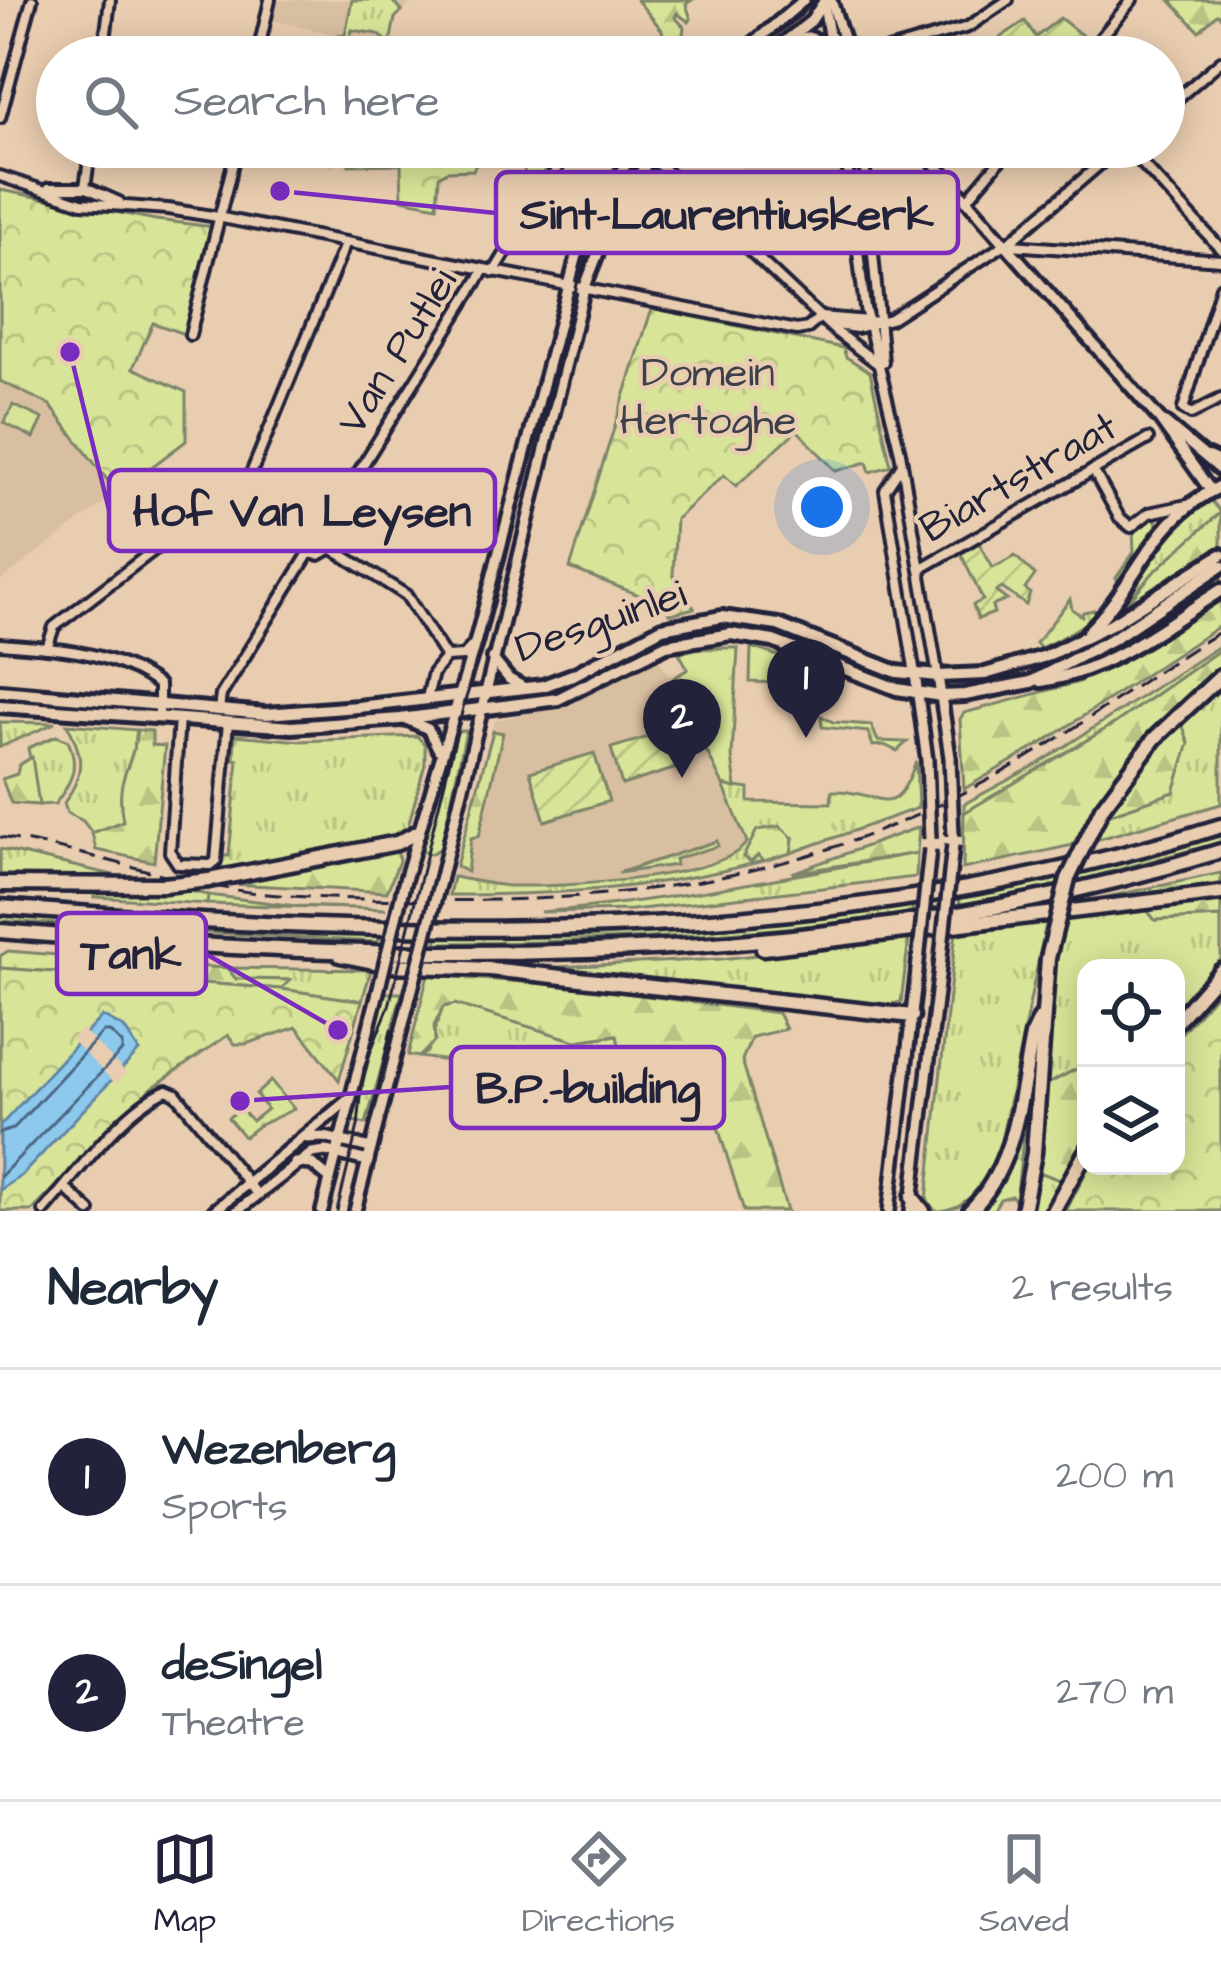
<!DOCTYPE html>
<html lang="en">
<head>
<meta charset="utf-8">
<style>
  :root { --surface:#fff; --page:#f2f2f3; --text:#1f2937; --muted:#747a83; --line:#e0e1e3; --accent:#22223b }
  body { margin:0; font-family:"Architects Daughter",sans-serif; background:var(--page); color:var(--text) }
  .controls { position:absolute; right:36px; bottom:36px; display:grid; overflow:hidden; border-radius:24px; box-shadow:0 6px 30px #0003 }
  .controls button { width:108px; height:108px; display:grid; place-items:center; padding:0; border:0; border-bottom:3px solid var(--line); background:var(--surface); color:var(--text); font:60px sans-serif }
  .you { position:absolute; left:822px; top:507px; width:42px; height:42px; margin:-30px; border:9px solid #fff; border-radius:50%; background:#1a73e8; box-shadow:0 0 0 18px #1a73e833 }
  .badge { display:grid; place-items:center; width:78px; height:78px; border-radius:50%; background:var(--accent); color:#fff; font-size:39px; font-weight:700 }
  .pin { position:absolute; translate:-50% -99px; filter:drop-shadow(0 3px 6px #0008) }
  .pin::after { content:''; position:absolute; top:63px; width:42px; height:36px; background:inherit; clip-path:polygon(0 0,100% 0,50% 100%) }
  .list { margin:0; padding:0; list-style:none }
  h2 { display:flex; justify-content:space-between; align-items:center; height:156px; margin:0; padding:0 48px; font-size:51px }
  h2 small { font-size:39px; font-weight:400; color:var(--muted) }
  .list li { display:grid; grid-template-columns:78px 1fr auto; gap:36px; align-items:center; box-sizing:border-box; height:216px; padding:0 48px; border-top:3px solid var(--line) }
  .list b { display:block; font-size:45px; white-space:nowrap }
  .list p { margin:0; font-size:39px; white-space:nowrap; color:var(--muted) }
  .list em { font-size:39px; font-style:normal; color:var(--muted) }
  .icon { flex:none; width:66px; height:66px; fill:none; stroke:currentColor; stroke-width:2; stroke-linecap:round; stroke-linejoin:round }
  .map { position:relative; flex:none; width:1221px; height:1211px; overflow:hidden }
  .search { position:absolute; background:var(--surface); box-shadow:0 6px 30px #0003; left:36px; right:36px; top:36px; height:132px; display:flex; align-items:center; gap:30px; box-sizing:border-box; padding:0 42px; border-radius:66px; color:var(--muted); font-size:45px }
  .sheet { height:588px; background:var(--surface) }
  nav { display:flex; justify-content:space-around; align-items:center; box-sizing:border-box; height:168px; border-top:3px solid var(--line); background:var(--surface); font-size:33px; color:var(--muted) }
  nav a { display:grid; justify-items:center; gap:6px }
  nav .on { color:var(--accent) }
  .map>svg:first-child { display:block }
  .built { fill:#d9bfa2 }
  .grass { fill:url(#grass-tufts); stroke:#7d846a; stroke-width:3 }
  .forest { fill:url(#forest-firs); stroke:#7d846a; stroke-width:3 }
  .park { fill:url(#park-crowns); stroke:#7d846a; stroke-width:3 }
  .garden { fill:url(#garden-furrows); stroke:#7d846a; stroke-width:3 }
  .pitch { fill:#d8e598; stroke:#7d846a; stroke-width:3 }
  .water { fill:#8cc9ec; stroke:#6286a5; stroke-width:3 }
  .pier { fill:#e9cdb0 }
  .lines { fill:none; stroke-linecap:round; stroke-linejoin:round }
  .shore { stroke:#4c6582; stroke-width:3 }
  .street-casing { stroke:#22223b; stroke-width:16 }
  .secondary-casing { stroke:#22223b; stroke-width:18 }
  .primary-casing { stroke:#22223b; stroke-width:20 }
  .highway-casing { stroke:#22223b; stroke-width:21 }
  .street { stroke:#e9cdb0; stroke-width:8 }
  .secondary { stroke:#e9cdb0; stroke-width:9 }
  .primary { stroke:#e9cdb0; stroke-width:10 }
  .highway { stroke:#e9cdb0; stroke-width:12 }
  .tram { stroke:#22223b; stroke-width:3 }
  .rail { stroke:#22223b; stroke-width:3; stroke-dasharray:18 9; stroke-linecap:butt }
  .secondary-bridge-casing { stroke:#22223b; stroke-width:18; stroke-linecap:butt }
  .highway-bridge-casing { stroke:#22223b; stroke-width:21; stroke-linecap:butt }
  .secondary-bridge { stroke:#e9cdb0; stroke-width:9 }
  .highway-bridge { stroke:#e9cdb0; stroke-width:12 }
  .labels { text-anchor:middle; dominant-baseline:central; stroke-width:9; stroke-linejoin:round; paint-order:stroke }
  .street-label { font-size:42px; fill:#22223b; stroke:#e9cdb0 }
  .park-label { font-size:42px; fill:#3d3f49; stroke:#e9cdb0 }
  .leader { fill:none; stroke:#7b2cbf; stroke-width:4.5 }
  .callout-dot { fill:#7b2cbf; stroke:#e9cdb0; stroke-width:4.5 }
  .callout { fill:#e9cdb0; stroke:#7b2cbf; stroke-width:4.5 }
  .callout-label { font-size:45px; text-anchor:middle; font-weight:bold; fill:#22223b }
</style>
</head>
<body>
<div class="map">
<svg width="1221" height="1211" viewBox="0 0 1221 1211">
  <defs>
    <pattern id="grass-tufts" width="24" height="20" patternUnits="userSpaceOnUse" patternTransform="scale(3)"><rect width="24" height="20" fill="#d8e598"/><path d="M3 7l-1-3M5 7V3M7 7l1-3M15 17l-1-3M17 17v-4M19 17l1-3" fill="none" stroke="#b9c484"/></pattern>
    <pattern id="forest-firs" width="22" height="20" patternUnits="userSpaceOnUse" patternTransform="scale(3)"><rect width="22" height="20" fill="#d8e598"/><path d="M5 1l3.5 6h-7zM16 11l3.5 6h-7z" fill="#b9c484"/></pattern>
    <pattern id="park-crowns" width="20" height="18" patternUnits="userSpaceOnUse" patternTransform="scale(3)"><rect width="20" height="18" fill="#d8e598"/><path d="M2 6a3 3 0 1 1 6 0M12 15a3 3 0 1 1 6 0" fill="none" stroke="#b9c484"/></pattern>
    <pattern id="garden-furrows" width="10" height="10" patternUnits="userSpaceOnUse" patternTransform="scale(3)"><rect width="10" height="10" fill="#d8e598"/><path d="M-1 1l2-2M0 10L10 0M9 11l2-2" fill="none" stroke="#b9c484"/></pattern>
  </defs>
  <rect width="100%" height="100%" fill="#e9cdb0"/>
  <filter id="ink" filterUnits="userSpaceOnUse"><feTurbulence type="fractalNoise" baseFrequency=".00833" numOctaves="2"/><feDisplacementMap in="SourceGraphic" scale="24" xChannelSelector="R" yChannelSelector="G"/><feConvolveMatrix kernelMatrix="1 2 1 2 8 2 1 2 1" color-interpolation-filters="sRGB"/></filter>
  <g filter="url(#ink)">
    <!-- built -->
    <g class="built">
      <path d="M276,0h138l-19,18 -5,24 10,3v12h-67l4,-22 -66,-15z"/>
      <path d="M243,147h118l-10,6 -2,12 -14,-2 -1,4z"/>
      <path d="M785,155l3,14 51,-13 7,60 -46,14 -25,25 -60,-56 33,-40z"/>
      <path d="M0,381l50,24 67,88 -117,88z"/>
      <path d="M657,657l15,22 73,153 2,10 -9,12 -67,19 -53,8 -111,5 -54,-9 42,-157 67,-13z"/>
    </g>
    <!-- grass -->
    <g class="grass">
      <path d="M352,0h39l11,11 -7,7 -5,25 -12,-9 -26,-4 -6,24 11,3h-24l5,-22h7z"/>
      <path d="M533,156l9,2 5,9 -17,26 -7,-7 2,-23z"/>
      <path d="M1209,498l12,14 -68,61 -41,43c22,-44 54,-90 97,-118z"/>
      <path d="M1149,518l7,1 1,7c-12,19 -20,41 -33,59 -21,30 -51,48 -84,63l-4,-5 34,-44 2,10 10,7 1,-4 16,-3 20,-27 -3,-4 18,-26 -1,-23z"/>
      <path d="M1221,573v13l-91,58 -34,13z"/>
      <path d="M712,623c59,-1 128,29 178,54 -45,-11 -85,-42 -131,-49 -88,-14 -156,58 -238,73v-3l46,-11 94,-52z"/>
      <path d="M1221,645v4l-107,75 -150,89v-9l74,-40z"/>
      <path d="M751,647l33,11v25l-34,-1z"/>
      <path d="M792,662l41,17v5l-42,-1z"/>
      <path d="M1221,685v119l-129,37 15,-26 67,-23 7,-71z"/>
      <path d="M821,716l12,6 38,3 7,16 29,1 -10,9 -13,-6 -11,1 -5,-14 -46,-5z"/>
      <path d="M0,722l55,1 -55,24z"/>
      <path d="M67,724l70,6c-4,40 -23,46 -13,91l-32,12 -9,-12 -16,-8 -3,-10c21,-30 20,-47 3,-79z"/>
      <path d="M450,731h16l-25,117 -10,6 -9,-3 -3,-7z"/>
      <path d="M235,735l66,6 116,-5 8,9v19l-18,66 -5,6 -183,34 4,-14h6l9,-96 -4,-1z"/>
      <path d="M56,736l12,5c12,26 3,42 -13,63l-16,1 -11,-57z"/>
      <path d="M916,761l2,47 -127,45 2,-15 -35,17 5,6c-104,28 -207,34 -314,34l4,-18c19,3 38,8 56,9 47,1 213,-6 238,-44l-24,-57 26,4v13l82,1 1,-12c50,-2 61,36 84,-30z"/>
      <path d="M1221,836v6l-145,39 2,-8z"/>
      <path d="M717,841l1,5 -43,13 1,6 -58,8z"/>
      <path d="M0,849l122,28 -122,-2z"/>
      <path d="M917,853l-1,24 -284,33 -92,2c128,-10 251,-37 377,-59z"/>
      <path d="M1060,877l-4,9 -97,19 1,-8z"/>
      <path d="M208,895l88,11 90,3 -179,-5z"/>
      <path d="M912,906v7c-158,23 -316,30 -476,30l2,-7 147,1 120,-7z"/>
      <path d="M1146,909l9,11 66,-3v42l-45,50v-41h-90v96l-40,21 7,-117 12,-49z"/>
      <path d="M0,914l165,13 215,8 -2,7 -378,-21z"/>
      <path d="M1047,919l-46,222c-13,33 -27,70 -66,70l-8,-12 29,-268z"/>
      <path d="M909,938l-8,64 -18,4 -348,-38 186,-9z"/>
      <path d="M227,968l144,2 -9,31 -81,-12 7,-9 -52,-1z"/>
      <path d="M381,993h21l-36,131 -17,-4z"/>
      <path d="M455,1004l121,37 41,-6 11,34 -35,-1 -10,-10h-89l-10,1 -4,6 -61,-8 8,-5 16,-45z"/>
      <path d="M1030,1076l-14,126 -4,-6 -12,3 -7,12h-14c37,-37 41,-87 51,-135z"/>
      <path d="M271,1081l23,28 -36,17 -14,11 -16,-19 12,-10 12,13 15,-12 -11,-15z"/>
      <path d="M1039,1172l21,8 -16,31h-15z"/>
    </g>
    <!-- forest -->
    <g class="forest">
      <path d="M637,0h55l-6,4 5,15 -2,3 -12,-9 -2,4 9,10 -1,8 -19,7 -2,-12z"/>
      <path d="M1170,0h51v17l-4,-3 -18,17z"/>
      <path d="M1221,512v35l-101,64 33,-38z"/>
      <path d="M1221,597v28l-177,117 -80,47 -4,-70 4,-6 115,-31z"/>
      <path d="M699,648h39l-6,109 4,31 -13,-3 -51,-106 16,-10 -9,-16z"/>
      <path d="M1221,649v16c-62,51 -113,108 -148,180l-110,24 1,-56 150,-89z"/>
      <path d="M1181,721l8,22 -15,49 -67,23 49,-68z"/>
      <path d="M137,730l15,1v14l13,1 -11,116 -58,-12 -4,-17 31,-12c-9,-48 10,-49 14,-91z"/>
      <path d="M493,731l10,2 -24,103 -8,2 -4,34 -11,-6z"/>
      <path d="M32,757l7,48 -28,-2 -9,-24 15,-5 2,-9z"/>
      <path d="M780,826l13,12 -2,15 -27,8 -6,-6 -7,7 -8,-5 14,-27z"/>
      <path d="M919,827l-2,26 -125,20z"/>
      <path d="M397,850l2,11 -12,31 -156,-8 126,-29z"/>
      <path d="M1221,873v16l-129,11z"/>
      <path d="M180,889l28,6 -1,9 -113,-7 3,-7z"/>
      <path d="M1221,902v15l-66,3 -9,-11z"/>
      <path d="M8,951l50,4 60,14 6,8 -124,-9v-12z"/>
      <path d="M161,964l66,4 9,11 54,1 -9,9 -127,-10z"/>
      <path d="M428,975l135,10 215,28 8,16 -34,8 -10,23 45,151h-43l-48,-155 -76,-5 -3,-16 -41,6 -121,-37 -12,3 -9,19 1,15 -16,16 -11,-2z"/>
      <path d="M1086,1064v70l-26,46 -21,-8 7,-87z"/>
    </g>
    <!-- park -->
    <g class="park">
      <path d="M361,147h127v9l-10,4 -5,10 -26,1 -8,5 -2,30 -35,-7 -1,-35 -52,1 2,-12z"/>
      <path d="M0,190l156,30 59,7 -28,108 -34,-12 -20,45 53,24v49l-69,52 -67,-88 -50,-24z"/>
      <path d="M652,308l191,40 3,9 24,15 21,94 -21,6 -3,-10 -31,9 -39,-41 -61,56 -12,-11 -48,44 -3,56 21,33 -23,6 -14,-12 -87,-34z"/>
      <path d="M0,968l281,21 81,12 -23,79 -42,-53 -51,17h-11l-7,-9 -76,53 -120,123h-32z"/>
      <path d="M1221,988v223h-155l23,-45h87v-127z"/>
    </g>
    <!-- garden -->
    <g class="garden">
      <path d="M1060,18l29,23 -13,16h-105l54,-36 11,16z"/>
      <path d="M979,543l14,25 22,-12 20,19 -10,14 5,4 -4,12 -24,-17 -6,4 11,8 -15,6 2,7 -16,6 -5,-14 10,-5 -22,-46z"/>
      <path d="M666,732l11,36 -55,17 -11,-37z"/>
      <path d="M594,753l15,48 -64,20 -15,-49z"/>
    </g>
    <!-- pitch -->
    <path class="pitch" d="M13,405l30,14 -9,19 -30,-15z"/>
    <!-- water -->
    <path class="water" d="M102,1016l22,12 15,23 -118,125 -21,14v-64z"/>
    <!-- pier -->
    <path class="pier" d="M81,1028l45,45 -10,11 -45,-44z"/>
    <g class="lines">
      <!-- shore -->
      <path class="shore" d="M0,1133l13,-4 90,-97h7l12,12v7l-122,126"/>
      <!-- street casing -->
      <g class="street-casing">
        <g id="street">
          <path d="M103,57l7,-57"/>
          <path d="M257,57l13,-57"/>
          <path d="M864,57l104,-30 40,-27"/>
          <path d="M1085,57l47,-57"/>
          <path d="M1164,110l57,-49"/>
          <path d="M0,118l32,-118"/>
          <path d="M845,147l20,161 35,144 38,224"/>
          <path d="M1127,147l94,102"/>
          <path d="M650,156l185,175 43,33"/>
          <path d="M0,176l82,27 86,6 44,7 585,114 11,-2 12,-11 60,5"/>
          <path d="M85,187l6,-40"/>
          <path d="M49,188h38l32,14"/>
          <path d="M851,192l8,4 8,-8 -5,-41"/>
          <path d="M966,201l45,-54"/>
          <path d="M852,212l8,-6 9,4 14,152"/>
          <path d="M1011,245l210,15"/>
          <path d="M494,272l76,-125"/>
          <path d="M1221,287l-38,122 8,5 30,-15"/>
          <path d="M828,324l29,4 33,-9 123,-80 107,-92"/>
          <path d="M190,335l47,-188"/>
          <path d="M901,466l-16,24 30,184"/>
          <path d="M1093,470l26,47 12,10 18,-14 38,-8"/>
          <path d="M236,489l68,43"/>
          <path d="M325,526l159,-256"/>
          <path d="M304,532l12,-7 9,1 8,12 -2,10"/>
          <path d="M304,532l-2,9 7,12"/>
          <path d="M331,548l75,47 40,62"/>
          <path d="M309,553l10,2 12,-7"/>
          <path d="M920,569l228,-130"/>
          <path d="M0,644c56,4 112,6 159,41v30"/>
          <path d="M47,648l7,-21 196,-151 96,-234"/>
          <path d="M446,657l17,-1 11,-12"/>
          <path d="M427,698l6,-25 13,-16"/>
          <path d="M219,709l2,-14 88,-142"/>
          <path d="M179,718l-9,134 8,12 33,1 5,-4 12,-139"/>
          <path d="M65,1188l25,23"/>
          <path d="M44,1211c32,-36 79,-103 123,-121l9,4 81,100"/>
        </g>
      </g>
      <!-- secondary casing -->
      <g class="secondary-casing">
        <g id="secondary">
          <path d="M831,0l18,57"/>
          <path d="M824,5l5,30 14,22"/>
          <path d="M790,39l18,-2 24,8"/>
          <path d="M737,57l67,-57"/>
          <path d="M765,57l46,-36 14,-21"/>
          <path d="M920,147l240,273 51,71"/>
          <path d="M1165,423l56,47"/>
          <path d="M492,658l17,21 14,8"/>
          <path d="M915,674l12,86"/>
          <path d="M938,676l12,81"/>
          <path d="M406,719l22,10 11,21"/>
          <path d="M405,880l70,-237 102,-388 25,-53 35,-55"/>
          <path d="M440,881l144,-592 27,-69 46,-73"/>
          <path d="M307,1138l17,-1 47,11"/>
          <path d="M295,1163l17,1 18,15"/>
          <path d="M214,1211l134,-111"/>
          <path d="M237,1211l75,-58 14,-2 42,10"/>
          <path d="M322,1211l56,-219"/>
          <path d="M355,1211l56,-218"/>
          <path d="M889,1211l28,-240"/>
          <path d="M911,1211l29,-244"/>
        </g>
      </g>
      <!-- primary casing -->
      <g class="primary-casing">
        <g id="primary">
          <path d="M1208,457l13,6"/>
          <path d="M1088,632c52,-51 63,-113 133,-146"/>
          <path d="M1041,681c68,-10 123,-55 180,-91"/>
          <path d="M0,691l266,23 92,-7 185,-21 32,-12 87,-46 60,-11 56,8 119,47 41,4 47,-2 61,-18 65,-32 110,-69"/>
          <path d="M0,706l292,21 108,-8 158,-20 108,-54 65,-11 42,7 124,48 44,7 24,-1 66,-13 83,-44 107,-72"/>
        </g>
      </g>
      <!-- highway casing -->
      <g class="highway-casing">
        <g id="highway">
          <path d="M1102,808l53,-70 66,-62"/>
          <path d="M209,880l188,-37 21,-11"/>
          <path d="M0,884l164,1"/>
          <path d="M0,907c407,33 827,44 1221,-81"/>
          <path d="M0,931c407,34 828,43 1221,-80"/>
          <path d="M763,948l458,-55"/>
          <path d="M340,955l50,10 100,4 422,47"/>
          <path d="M1176,1022l45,-51"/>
          <path d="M912,1197l11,14"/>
          <path d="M970,1211c46,-45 50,-115 62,-175l8,-17"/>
          <path d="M1023,1211l11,-58 14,-195"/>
          <path d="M1053,1211l33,-59"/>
        </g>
      </g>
      <!-- street -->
      <use href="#street" class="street"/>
      <!-- secondary -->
      <use href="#secondary" class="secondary"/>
      <!-- primary -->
      <use href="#primary" class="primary"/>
      <!-- highway -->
      <use href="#highway" class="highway"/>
      <!-- tram -->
      <g class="tram">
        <path d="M748,57l53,-42 13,-15"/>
        <path d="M371,1118l20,-88"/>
        <path d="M337,1211l21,-85 6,-58 25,-62 75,-302 19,-58 98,-377 21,-53 42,-69"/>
      </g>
      <!-- rail -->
      <path class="rail" d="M0,837c87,13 170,45 257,56 55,6 109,6 164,7 197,4 378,-20 554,-113 87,-45 163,-106 246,-156"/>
      <!-- secondary-bridge casing -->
      <g class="secondary-bridge-casing">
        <g id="secondary-bridge">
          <path d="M950,757l3,79"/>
          <path d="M927,760l3,79"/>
          <path d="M940,967l13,-122"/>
          <path d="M917,971l13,-122"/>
          <path d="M378,992l27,-112"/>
          <path d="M411,993l29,-112"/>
        </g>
      </g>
      <!-- highway-bridge casing -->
      <g class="highway-bridge-casing">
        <g id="highway-bridge">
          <path d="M164,885l45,-5"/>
          <path d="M1048,958l20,-79 34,-71"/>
        </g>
      </g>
      <!-- secondary-bridge -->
      <use href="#secondary-bridge" class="secondary-bridge"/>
      <!-- highway-bridge -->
      <use href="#highway-bridge" class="highway-bridge"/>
    </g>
  </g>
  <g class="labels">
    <!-- street labels -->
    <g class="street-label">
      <text transform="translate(398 352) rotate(-58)">Van Putlei</text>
      <text transform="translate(1019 478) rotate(-30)">Biartstraat</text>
      <text transform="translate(601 622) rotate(-19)">Desguinlei</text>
    </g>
    <!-- park labels -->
    <g class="park-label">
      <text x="708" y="374">Domein<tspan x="708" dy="48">Hertoghe</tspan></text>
    </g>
  </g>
  <!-- callouts -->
  <path class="leader" d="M280 191L496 213M70 352L109 510M338 1030L206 954M240 1101L451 1087"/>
  <g class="callout-dot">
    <circle cx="280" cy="191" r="12"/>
    <circle cx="70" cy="352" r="12"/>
    <circle cx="338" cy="1030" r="12"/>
    <circle cx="240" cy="1101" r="12"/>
  </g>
  <g class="callout">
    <rect x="496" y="172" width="462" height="81" rx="12"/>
    <rect x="109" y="470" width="386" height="81" rx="12"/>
    <rect x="57" y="913" width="149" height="81" rx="12"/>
    <rect x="451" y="1047" width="273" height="81" rx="12"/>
  </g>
  <g class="callout-label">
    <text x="727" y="229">Sint-Laurentiuskerk</text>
    <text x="302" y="526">Hof Van Leysen</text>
    <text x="131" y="969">Tank</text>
    <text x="588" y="1103">B.P.-building</text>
  </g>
</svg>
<div class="controls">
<button><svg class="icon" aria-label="locate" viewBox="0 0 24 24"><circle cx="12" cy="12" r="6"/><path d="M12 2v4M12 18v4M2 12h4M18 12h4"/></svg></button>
<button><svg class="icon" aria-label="layers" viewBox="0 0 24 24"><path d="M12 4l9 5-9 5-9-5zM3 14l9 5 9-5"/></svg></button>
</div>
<div class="you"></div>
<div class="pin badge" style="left:806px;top:738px">1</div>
<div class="pin badge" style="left:682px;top:778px">2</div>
<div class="search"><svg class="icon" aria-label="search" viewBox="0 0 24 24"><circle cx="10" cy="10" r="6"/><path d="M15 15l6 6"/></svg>Search here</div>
</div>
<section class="sheet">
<h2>Nearby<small>2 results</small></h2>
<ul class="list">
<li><span class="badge">1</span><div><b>Wezenberg</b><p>Sports</p></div><em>200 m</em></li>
<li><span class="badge">2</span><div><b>deSingel</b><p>Theatre</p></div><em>270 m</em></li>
</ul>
</section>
<nav>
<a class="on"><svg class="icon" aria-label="map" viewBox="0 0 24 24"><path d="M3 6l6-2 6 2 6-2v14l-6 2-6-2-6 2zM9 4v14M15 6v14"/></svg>Map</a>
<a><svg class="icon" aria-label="directions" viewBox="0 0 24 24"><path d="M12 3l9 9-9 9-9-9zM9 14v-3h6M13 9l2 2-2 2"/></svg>Directions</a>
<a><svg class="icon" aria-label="saved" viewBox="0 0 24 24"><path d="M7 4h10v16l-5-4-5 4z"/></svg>Saved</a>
</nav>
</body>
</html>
